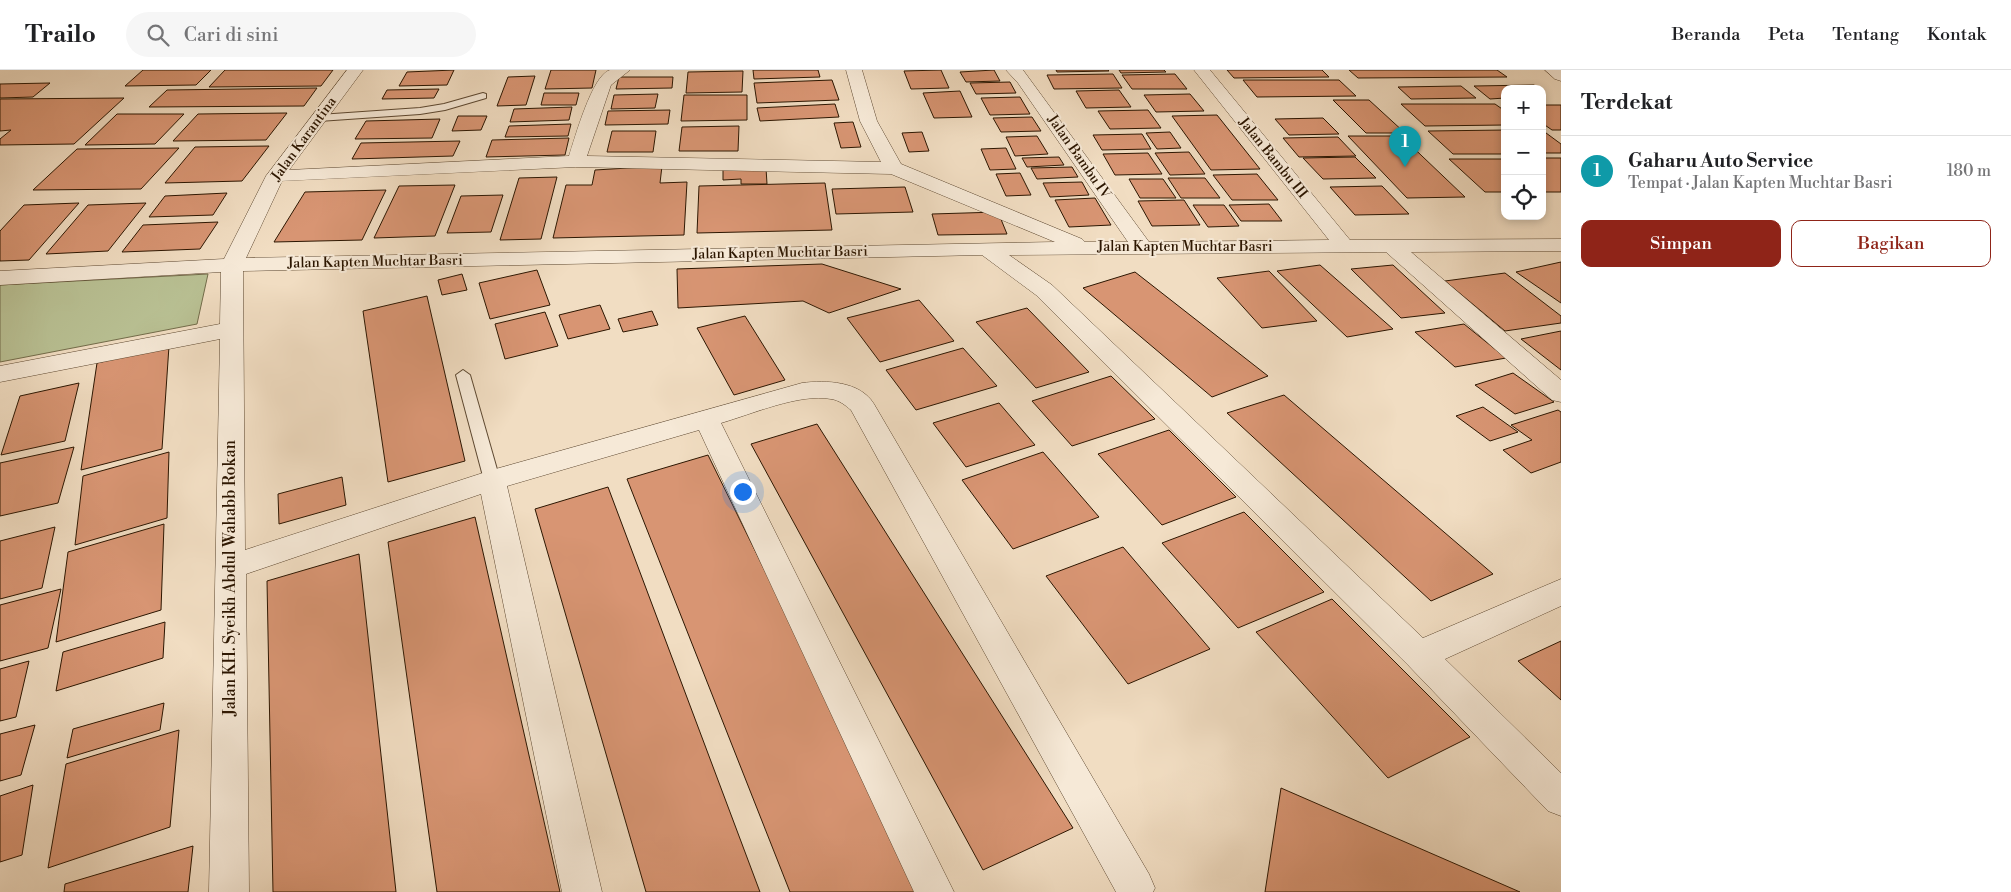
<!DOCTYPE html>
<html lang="id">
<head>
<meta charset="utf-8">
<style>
  :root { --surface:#fff; --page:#f6f6f6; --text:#202124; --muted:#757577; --line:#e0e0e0; --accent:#8f2418 }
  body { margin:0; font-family:"Libre Bodoni",serif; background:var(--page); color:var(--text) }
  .controls { position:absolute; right:15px; top:15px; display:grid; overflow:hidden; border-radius:10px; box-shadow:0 2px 8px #0003 }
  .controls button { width:45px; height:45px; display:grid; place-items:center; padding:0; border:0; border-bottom:1px solid var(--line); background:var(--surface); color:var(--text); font:25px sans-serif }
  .you { position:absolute; left:742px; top:421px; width:18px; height:18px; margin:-12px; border:4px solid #fff; border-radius:50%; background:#1a73e8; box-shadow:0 0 0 8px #1a73e833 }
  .badge { display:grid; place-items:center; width:32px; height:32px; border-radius:50%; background:var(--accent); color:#fff; font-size:16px; font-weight:700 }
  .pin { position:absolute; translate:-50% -41px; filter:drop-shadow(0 1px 2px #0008) }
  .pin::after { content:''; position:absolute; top:26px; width:18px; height:15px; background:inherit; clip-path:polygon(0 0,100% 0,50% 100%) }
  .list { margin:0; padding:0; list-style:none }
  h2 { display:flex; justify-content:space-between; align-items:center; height:65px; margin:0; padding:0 20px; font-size:21px }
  h2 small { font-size:16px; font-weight:400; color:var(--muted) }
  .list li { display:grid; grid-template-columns:32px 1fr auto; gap:15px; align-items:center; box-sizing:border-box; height:70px; padding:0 20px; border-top:1px solid var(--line) }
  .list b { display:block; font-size:19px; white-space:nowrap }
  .list p { margin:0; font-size:16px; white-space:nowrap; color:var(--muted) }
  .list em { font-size:16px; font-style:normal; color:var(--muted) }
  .actions { display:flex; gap:10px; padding:15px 20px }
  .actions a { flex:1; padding:11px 0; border:1px solid var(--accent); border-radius:10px; text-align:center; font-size:18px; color:var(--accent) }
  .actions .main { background:var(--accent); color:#fff }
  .icon { flex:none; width:28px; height:28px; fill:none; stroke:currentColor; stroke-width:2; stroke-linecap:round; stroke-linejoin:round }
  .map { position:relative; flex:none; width:1561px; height:822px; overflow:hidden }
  header { display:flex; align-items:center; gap:30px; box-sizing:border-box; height:70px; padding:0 25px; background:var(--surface); border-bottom:1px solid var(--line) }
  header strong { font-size:24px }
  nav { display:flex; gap:28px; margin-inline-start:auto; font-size:18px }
  .search { width:350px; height:45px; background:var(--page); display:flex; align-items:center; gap:12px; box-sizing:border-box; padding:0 18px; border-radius:28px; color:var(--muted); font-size:19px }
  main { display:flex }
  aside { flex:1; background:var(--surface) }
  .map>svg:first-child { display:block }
  .green { fill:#b9c194; stroke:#726c4a }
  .building { fill:#d89573; stroke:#2c1601 }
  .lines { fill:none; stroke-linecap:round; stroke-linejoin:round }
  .service-casing { stroke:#5d4831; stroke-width:2 }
  .minor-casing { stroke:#5d4831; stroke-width:1 }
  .tertiary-casing { stroke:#5d4831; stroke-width:1 }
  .service { fill:#f6e9d7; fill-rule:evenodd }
  .minor { fill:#f6e9d7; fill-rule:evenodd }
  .tertiary { fill:#f6e9d7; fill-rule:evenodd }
  .labels { text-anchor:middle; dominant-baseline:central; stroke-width:4; stroke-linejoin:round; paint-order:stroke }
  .far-street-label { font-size:14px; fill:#2c1601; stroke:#f6e9d7 }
  .street-label { font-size:16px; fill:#2c1601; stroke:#f6e9d7 }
</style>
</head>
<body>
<header>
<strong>Trailo</strong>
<div class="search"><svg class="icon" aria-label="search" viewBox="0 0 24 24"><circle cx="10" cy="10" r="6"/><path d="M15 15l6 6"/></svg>Cari di sini</div>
<nav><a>Beranda</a><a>Peta</a><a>Tentang</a><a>Kontak</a></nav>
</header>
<main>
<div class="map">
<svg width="1561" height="822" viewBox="0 0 1561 822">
  <rect width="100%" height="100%" fill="#f1ddc2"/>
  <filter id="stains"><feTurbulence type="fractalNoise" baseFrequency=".004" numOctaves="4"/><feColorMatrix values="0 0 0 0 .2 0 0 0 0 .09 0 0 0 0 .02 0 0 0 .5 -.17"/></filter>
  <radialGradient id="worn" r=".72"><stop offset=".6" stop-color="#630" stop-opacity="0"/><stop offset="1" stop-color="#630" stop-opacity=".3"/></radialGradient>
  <!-- green -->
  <path class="green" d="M208,204l-11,50 -197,38v-77z"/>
  <!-- building -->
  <g class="building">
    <path d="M143,0h68l-15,15 -71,1z"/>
    <path d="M225,0h108l-12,16 -112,1z"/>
    <path d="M454,0l-7,15 -48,1 8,-14z"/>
    <path d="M551,0h45l-4,18 -47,1z"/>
    <path d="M753,0h65l2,7 -66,2z"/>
    <path d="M941,0l8,18 -38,1 -7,-18z"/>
    <path d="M994,0l6,11 -34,1 -6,-10z"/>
    <path d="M1056,0h52l1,1 -52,1z"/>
    <path d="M1119,0h45l2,2 -45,1z"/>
    <path d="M1227,0h95l7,7 -95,1z"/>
    <path d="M1349,0h148l10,7 -149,1z"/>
    <path d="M743,1l-1,21 -56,1 2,-21z"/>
    <path d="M1113,4l9,14 -68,1 -7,-14z"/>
    <path d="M1175,4l12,15h-55l-10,-14z"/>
    <path d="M535,6l-9,29 -29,1 11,-29z"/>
    <path d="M619,7h54l-1,11 -56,1z"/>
    <path d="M832,10l7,20 -82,3 -3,-20z"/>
    <path d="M1243,10h96l17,16 -99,1z"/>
    <path d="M1010,12l6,11 -40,1 -6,-11z"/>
    <path d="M50,13l-17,14 -33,1v-14z"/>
    <path d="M1534,15l6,4h-35v9l-15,1 -16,-13z"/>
    <path d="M1461,16l15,12 -65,1 -13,-12z"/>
    <path d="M317,18l-13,18 -155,1 18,-17z"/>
    <path d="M439,19l-5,9 -52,1 5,-9z"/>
    <path d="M1119,20l12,17 -45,1 -10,-17z"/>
    <path d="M960,21l12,26 -38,1 -11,-25z"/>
    <path d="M544,23h35l-3,12h-35z"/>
    <path d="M658,24l-3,14 -44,1 3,-14z"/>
    <path d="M1190,24l14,17 -48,1 -12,-17z"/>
    <path d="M684,25h63v25l-66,1z"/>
    <path d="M1020,27l10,17 -40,1 -9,-17z"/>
    <path d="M124,28l-50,46 -74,1v-6l11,-9 -11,1v-32z"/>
    <path d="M1333,30h36l36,33h-39z"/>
    <path d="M835,34l4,13 -79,4 -3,-13z"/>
    <path d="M1401,34h94l10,7v14l-80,1z"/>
    <path d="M1542,35h19v25h-9l-10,-7z"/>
    <path d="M572,37l-3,13 -59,2 4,-13z"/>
    <path d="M670,40l-2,14 -63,1 3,-14z"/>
    <path d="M1148,40l13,18 -51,1 -12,-18z"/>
    <path d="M287,43l-21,27 -93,1 25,-27z"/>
    <path d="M117,44h67l-29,30 -70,1z"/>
    <path d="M1217,45l43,54 -49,1 -39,-54z"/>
    <path d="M458,46h29l-6,14 -29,1z"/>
    <path d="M1032,47l9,14 -40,1 -8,-14z"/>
    <path d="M1323,48l16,16 -50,1 -14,-16z"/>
    <path d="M440,49l-8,19 -77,1 11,-18z"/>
    <path d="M853,52l8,25 -20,1 -7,-25z"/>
    <path d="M571,54l-3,12 -63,1 4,-11z"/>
    <path d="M739,56l-1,25h-59l3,-24z"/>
    <path d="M1505,60v24h-52l-25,-23z"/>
    <path d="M1542,60l19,14v9h-19z"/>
    <path d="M612,61h44l-3,21h-46z"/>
    <path d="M922,62l7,19 -20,1 -7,-19z"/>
    <path d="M1170,62l11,16 -24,1 -11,-16z"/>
    <path d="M1142,64l9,15 -49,1 -9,-15z"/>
    <path d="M1037,66l11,18 -33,2 -9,-19z"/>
    <path d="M1348,66h53l64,61 -58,1z"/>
    <path d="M1338,67l18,19 -57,1 -16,-19z"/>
    <path d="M569,68l-4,17 -79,2 6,-17z"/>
    <path d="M460,71l-7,15 -101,3 9,-16z"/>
    <path d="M269,76l-27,35 -77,2 30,-36z"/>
    <path d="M179,78l-38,41 -108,1 44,-41z"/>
    <path d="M1006,78l10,21 -26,1 -9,-21z"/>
    <path d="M1189,82l16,22 -35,1 -15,-22z"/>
    <path d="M1148,83l14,21 -47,1 -12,-21z"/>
    <path d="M1059,87l5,8 -37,2 -5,-9z"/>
    <path d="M1355,87l21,21 -53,1 -20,-21z"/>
    <rect x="1542" y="88" width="19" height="34"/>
    <path d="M1449,89h56v33h-20z"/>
    <path d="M662,96l-2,17 27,-1 -3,53 -131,3 13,-53h26l3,-15z"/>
    <path d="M1072,97l6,10 -41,2 -6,-11z"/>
    <path d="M766,98l1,16h-26v-5l-18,1v-11z"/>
    <path d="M1020,103l11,22 -25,1 -10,-22z"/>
    <path d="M1257,104l21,26h-46l-19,-25z"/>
    <path d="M557,107l-16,62 -41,1 19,-62z"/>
    <path d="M1168,108h37l15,20h-39z"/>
    <path d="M1129,109h34l13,19h-36z"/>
    <path d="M1082,112l7,13 -39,2 -7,-14z"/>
    <path d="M825,113l7,47 -135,3 2,-47z"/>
    <path d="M455,115l-20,51 -61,2 25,-52z"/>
    <path d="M1382,116l27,28 -54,1 -25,-28z"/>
    <path d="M905,117l8,25 -77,2 -4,-25z"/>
    <path d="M386,120l-24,50 -88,2 31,-50z"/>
    <path d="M227,123l-14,22 -64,2 16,-21z"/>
    <path d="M503,125l-12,37 -44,1 14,-37z"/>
    <path d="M1095,128l16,27 -42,2 -14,-27z"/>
    <path d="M1184,130l16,25 -48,1 -14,-25z"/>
    <path d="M79,133l-50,57 -29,1v-30l24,-26z"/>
    <path d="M146,133l-38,48 -62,3 42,-49z"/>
    <path d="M1269,134l13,17h-41l-12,-16z"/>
    <path d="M1193,135h31l15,21 -31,1z"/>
    <path d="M998,142l9,22 -69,1 -6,-21z"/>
    <path d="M218,152l-18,27 -78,3 21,-27z"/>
    <path d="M1561,192v41l-45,-31z"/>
    <path d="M822,194l79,25 -72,24 -26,-12 -125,7 -1,-39z"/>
    <path d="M1320,195l73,64 -46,8 -70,-66z"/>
    <path d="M1393,195l52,48 -44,5 -50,-49z"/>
    <path d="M537,200l13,35 -60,14 -11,-36z"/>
    <path d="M1269,201l48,50 -55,7 -45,-50z"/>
    <path d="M1135,202l133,104 -56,21 -129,-109z"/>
    <path d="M1505,203l56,43v7l-56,8 -60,-50z"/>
    <path d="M462,204l5,16 -25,5 -4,-15z"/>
    <path d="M427,226l38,165 -77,21 -25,-171z"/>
    <path d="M919,230l35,41 -74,21 -33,-44z"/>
    <path d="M600,235l10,24 -42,10 -9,-24z"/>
    <path d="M1027,238l62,64 -53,16 -60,-66z"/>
    <path d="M652,241l6,14 -35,7 -5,-13z"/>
    <path d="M545,242l13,34 -53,13 -10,-35z"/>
    <path d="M745,246l40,64 -51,15 -37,-67z"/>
    <path d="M1464,254l42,34 -51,9 -40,-35z"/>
    <path d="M1561,261v39l-40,-31z"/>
    <path d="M169,276l-7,103 -81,21 16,-107z"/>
    <path d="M963,278l34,38 -81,24 -30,-40z"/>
    <path d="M1513,303l41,29 -39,12 -40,-29z"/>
    <path d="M1111,306l44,43 -83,27 -40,-45z"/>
    <path d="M79,313l-14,58 -64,14 19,-59z"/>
    <path d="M1284,325l209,179 -62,27 -204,-188z"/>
    <path d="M999,333l36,42 -69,22 -33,-44z"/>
    <path d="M1483,337l35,25 -28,9 -34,-25z"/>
    <path d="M1558,340l3,2v50l-30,11 -28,-23 29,-10 -21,-15z"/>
    <path d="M817,354l256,404 -90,42 -232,-426z"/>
    <path d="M1169,360l67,67 -74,28 -64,-71z"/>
    <path d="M74,377l-16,56 -58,13v-53z"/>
    <path d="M169,382l-2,66 -92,27 8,-69z"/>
    <path d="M1043,382l56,65 -86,32 -51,-69z"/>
    <path d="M708,385l215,437h-133l-163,-413z"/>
    <path d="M342,407l4,28 -67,19 -1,-30z"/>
    <path d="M608,417l152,405h-114l-111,-383z"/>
    <path d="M1244,442l80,80 -86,36 -76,-85z"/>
    <path d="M475,447l85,375h-123l-49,-350z"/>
    <path d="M164,454l-3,86 -105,32 12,-90z"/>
    <path d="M55,457l-13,61 -42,11v-58z"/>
    <path d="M1123,477l87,102 -82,35 -82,-108z"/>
    <path d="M359,484l37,338h-123l-6,-311z"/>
    <path d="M61,519l-13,59 -48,13v-56z"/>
    <path d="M1332,529l138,138 -82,41 -132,-146z"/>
    <path d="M165,552l-2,36 -107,33 7,-39z"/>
    <path d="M1561,571v59l-43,-39z"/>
    <path d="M29,591l-13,56 -16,4v-52z"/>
    <path d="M164,633l-4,27 -93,28 6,-29z"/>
    <path d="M35,655l-14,50 -21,6v-47z"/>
    <path d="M179,660l-9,97 -122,41 18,-104z"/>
    <path d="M33,715l-11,70 -22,7v-66z"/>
    <path d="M1281,718l239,104h-255z"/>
    <path d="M193,776l-5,46h-124l1,-8z"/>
  </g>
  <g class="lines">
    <!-- service casing -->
    <g class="service-casing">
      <g id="service">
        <path d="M483,23l3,1v4l-41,12 -25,4 -101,7 -5,-3 5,-3 101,-7 24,-4z"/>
        <path d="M463,300l7,5 30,105 -2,4 -6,2 -6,-2 -2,-4 -28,-105z"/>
      </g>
    </g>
    <!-- minor casing -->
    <g class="minor-casing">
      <path id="minor" d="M347,0h16l-74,100 280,-14c6,-18 23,-81 41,-86 6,0 14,0 20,0l-19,15 -24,71 294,6 -21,-41 -14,-51h16l15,51 24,43 181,75 3,3h43l-110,-159 -12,-13h17l126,172 180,-2 -135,-170h16l140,170 211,-1v12l-150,1 150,128v22l-9,-2 -166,-148 -377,3 43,30 371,353 138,-59v27l-116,53 116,114v43l-13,-5 -140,-146 -372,-370 -54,-40 -739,16 2,279 247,-80 310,-87c24,-3 58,-2 72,21l275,470 6,14 -2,4h-37l-265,-482c-6,-5 -12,-10 -20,-11 -31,-6 -79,15 -110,24l233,469h-40l-215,-462 -192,56 95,406h-40l-81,-398 -235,80 3,318h-40l11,-553 -220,43v-16l220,-42 1,-52 -221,13v-14l224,-12 42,-83zM576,97l315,7 164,68 -809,16 36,-77z"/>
    </g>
    <!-- tertiary casing -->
    <g class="tertiary-casing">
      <path id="tertiary" d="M1545,0h16v11l-6,-2z"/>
    </g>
    <!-- service -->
    <use href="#service" class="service"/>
    <!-- minor -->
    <use href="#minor" class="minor"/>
    <!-- tertiary -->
    <use href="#tertiary" class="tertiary"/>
  </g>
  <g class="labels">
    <!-- far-street labels -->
    <g class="far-street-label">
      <text transform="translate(304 69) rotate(-54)">Jalan Karantina</text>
      <text transform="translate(1079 87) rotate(55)">Jalan Bambu IV</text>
      <text transform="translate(1273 88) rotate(51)">Jalan Bambu III</text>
      <text x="1185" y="177">Jalan Kapten Muchtar Basri</text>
      <text transform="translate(780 183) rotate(-1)">Jalan Kapten Muchtar Basri</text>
      <text transform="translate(375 192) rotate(-1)">Jalan Kapten Muchtar Basri</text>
    </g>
    <!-- street labels -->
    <g class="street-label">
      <text transform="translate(230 508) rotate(-90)">Jalan KH. Syeikh Abdul Wahabb Rokan</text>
    </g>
  </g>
  <rect width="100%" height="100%" filter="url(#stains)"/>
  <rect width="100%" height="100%" fill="url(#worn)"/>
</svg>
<div class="controls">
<button>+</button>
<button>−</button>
<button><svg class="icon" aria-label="locate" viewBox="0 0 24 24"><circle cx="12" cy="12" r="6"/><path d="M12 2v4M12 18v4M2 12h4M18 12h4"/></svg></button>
</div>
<div class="you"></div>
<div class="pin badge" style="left:1405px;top:97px;background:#0f9aa8">1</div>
</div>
<aside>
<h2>Terdekat<small></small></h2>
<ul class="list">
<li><span class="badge" style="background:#0f9aa8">1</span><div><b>Gaharu Auto Service</b><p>Tempat · Jalan Kapten Muchtar Basri</p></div><em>180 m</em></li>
</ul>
<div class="actions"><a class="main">Simpan</a><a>Bagikan</a></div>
</aside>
</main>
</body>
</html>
